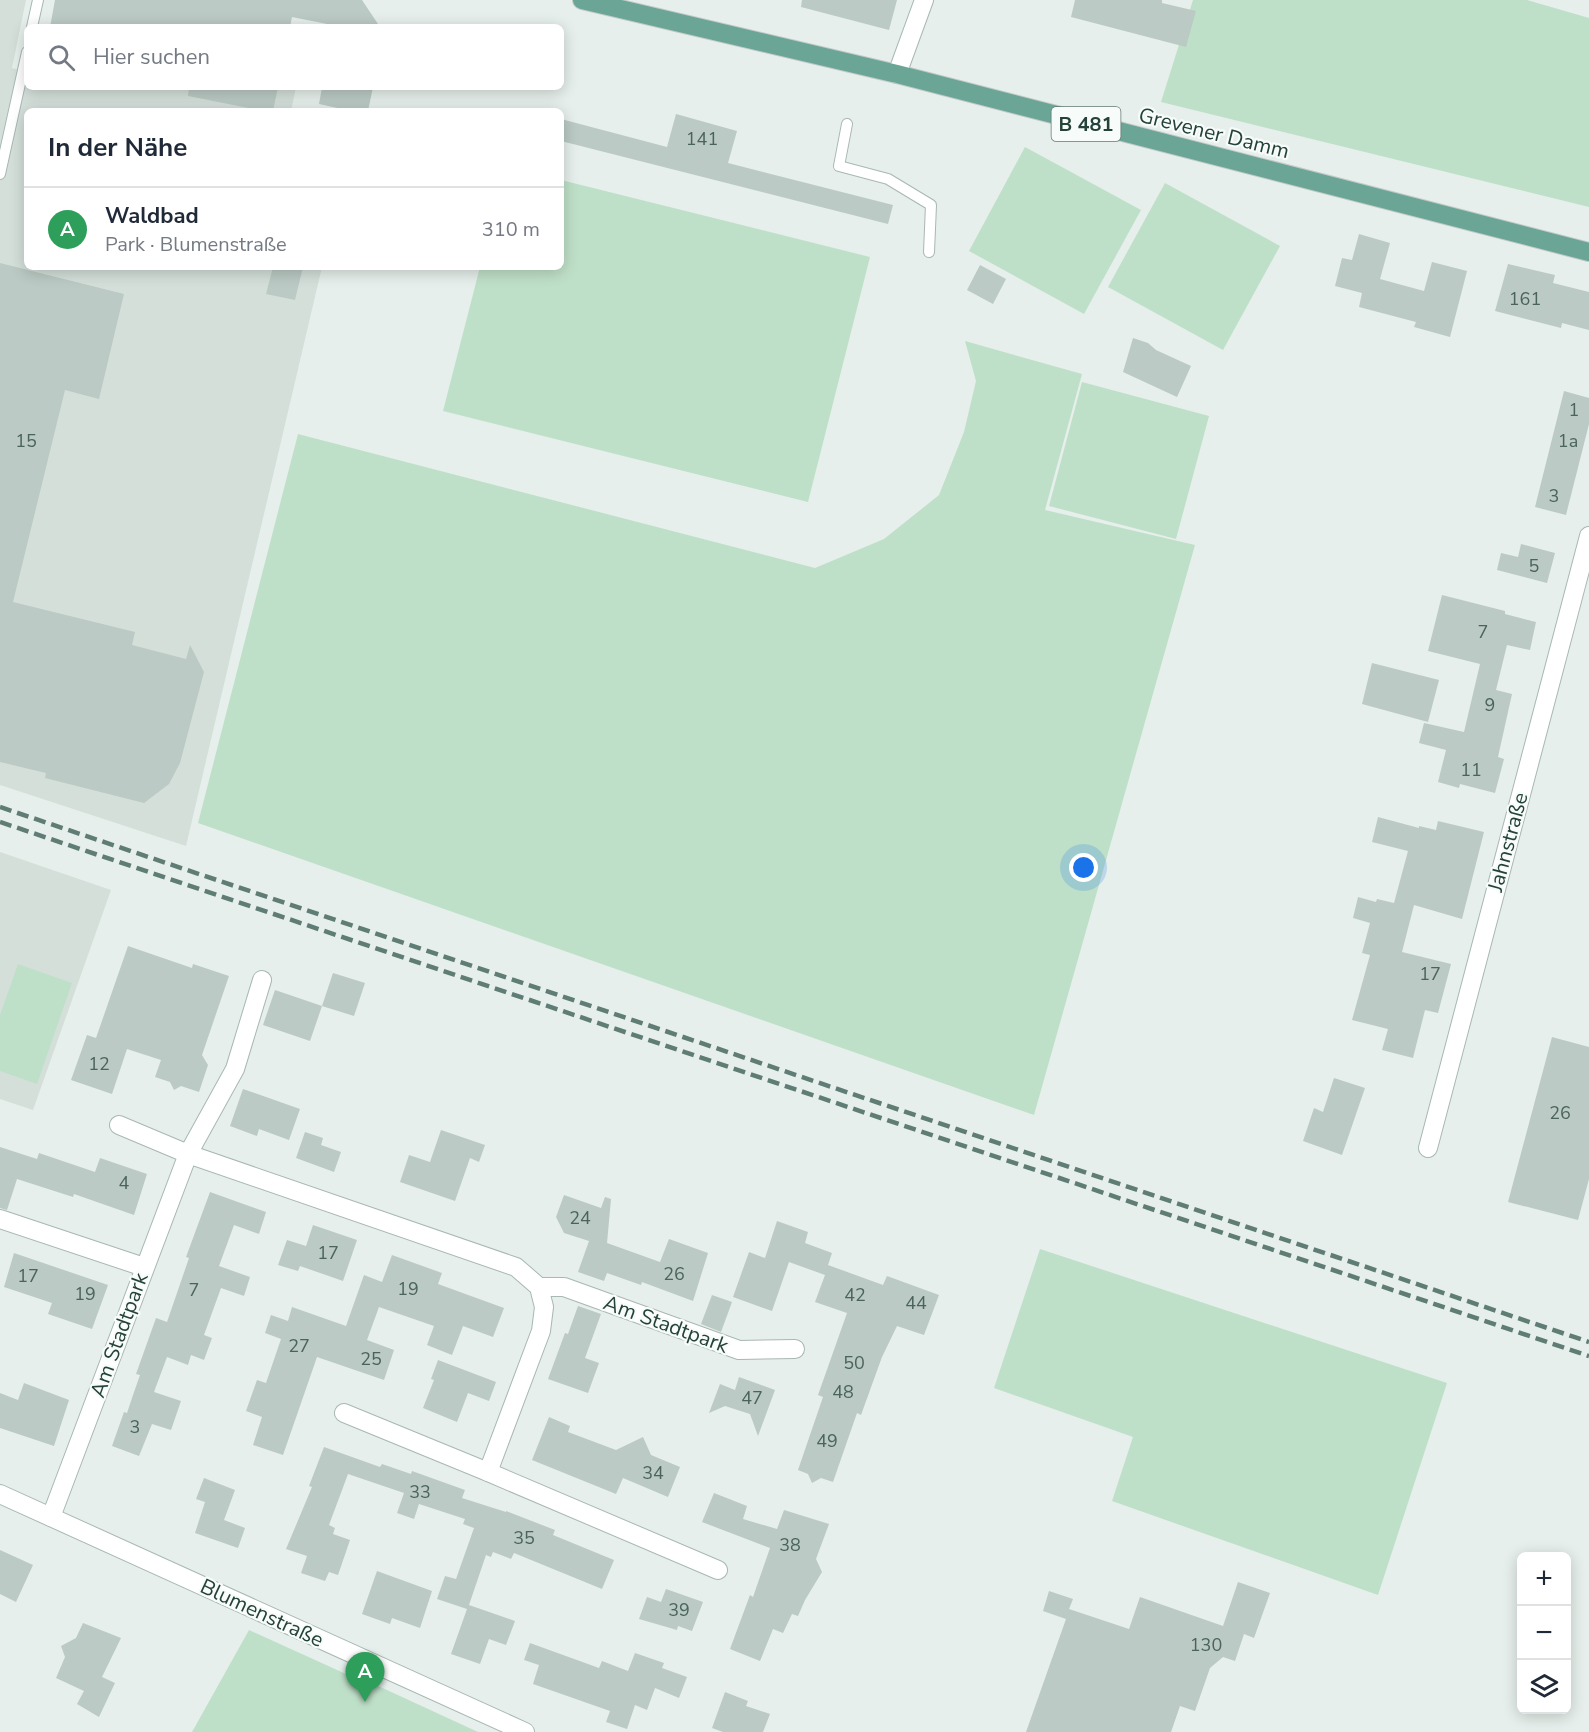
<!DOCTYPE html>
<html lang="de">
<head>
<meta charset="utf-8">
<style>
  :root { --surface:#fff; --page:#f6f6f7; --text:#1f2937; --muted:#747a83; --line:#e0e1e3; --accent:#7f5249 }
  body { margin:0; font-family:"Nunito Sans",sans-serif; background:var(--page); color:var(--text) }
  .controls { position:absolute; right:18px; bottom:18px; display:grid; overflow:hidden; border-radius:9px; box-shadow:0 3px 15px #0003 }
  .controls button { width:54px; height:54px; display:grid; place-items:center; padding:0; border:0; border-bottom:2px solid var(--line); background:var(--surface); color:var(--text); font:30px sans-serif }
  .you { position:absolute; left:1084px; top:868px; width:21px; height:21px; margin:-15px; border:4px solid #fff; border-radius:50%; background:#1a73e8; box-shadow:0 0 0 9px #1a73e833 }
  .badge { display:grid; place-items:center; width:39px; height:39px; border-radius:50%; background:var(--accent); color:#fff; font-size:20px; font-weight:700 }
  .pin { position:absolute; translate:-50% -50px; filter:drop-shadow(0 2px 3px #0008) }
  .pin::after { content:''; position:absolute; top:32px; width:21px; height:18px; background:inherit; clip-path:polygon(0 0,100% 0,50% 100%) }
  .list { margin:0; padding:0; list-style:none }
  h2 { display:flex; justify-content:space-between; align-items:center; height:78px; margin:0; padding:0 24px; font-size:26px }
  h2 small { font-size:20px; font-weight:400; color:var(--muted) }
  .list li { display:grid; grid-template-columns:39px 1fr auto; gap:18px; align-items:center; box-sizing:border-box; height:84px; padding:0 24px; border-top:2px solid var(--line) }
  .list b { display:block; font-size:22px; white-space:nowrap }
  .list p { margin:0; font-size:20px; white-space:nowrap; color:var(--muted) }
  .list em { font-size:20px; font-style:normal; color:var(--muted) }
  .icon { flex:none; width:33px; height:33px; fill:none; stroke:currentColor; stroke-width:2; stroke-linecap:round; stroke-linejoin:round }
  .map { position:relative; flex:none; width:1589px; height:1732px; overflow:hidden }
  .search { position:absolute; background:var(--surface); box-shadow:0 3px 15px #0003; left:24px; top:24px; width:540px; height:66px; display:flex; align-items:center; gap:15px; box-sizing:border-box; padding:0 21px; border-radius:9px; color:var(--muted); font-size:22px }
  .panel { position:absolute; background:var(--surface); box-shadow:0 3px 15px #0003; left:24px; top:108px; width:540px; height:162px; border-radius:9px }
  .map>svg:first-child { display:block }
  .built { fill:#d4dfda }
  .green { fill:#bfe0c8 }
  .building { fill:#bbcac4 }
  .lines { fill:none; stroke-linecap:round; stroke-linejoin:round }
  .lane-casing { stroke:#a8b8b2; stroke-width:12 }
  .street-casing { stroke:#a8b8b2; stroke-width:20 }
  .primary-casing { stroke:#c2cac8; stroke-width:20 }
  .lane { stroke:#fff; stroke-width:10 }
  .street { stroke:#fff; stroke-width:18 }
  .primary { stroke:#6aa596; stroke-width:18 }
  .rail { stroke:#5f7d75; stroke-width:4.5; stroke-dasharray:12 6; stroke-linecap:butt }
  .labels { text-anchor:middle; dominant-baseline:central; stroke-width:4.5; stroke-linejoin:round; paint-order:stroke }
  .number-label { font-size:18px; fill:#4a645c }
  .shield { fill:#f7fbf9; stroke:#637a73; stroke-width:1.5 }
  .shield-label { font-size:20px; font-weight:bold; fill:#24423a }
  .street-label { font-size:21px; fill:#24423a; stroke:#f7fbf9 }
</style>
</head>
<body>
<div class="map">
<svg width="1589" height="1732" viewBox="0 0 1589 1732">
  <rect width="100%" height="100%" fill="#e6efeb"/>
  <!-- built -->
  <g class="built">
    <path d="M0,0h26l-14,68 15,4v15h269l-5,24h-264v156h295l-136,579 -186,-61z"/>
    <path d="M0,852l111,38 -78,220 -33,-11z"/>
  </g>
  <!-- green -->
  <g class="green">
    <path d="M1193,0h334l62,18v189l-428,-105z"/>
    <path d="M1025,147l116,63 -57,104 -115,-63z"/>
    <path d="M561,180l309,77 -62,245 -365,-91 37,-144h81z"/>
    <path d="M1165,183l115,63 -57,104 -115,-63z"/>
    <path d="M965,341l117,33 -37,136 150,35 -161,570 -836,-292 100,-389 517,134 69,-29 55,-44 25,-63 12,-51z"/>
    <path d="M1082,382l127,34 -33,123 -127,-33z"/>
    <path d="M18,964l54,19 -35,101 -37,-13v-56z"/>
    <path d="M1040,1249l407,134 -69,212 -266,-94 21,-64 -139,-49z"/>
    <path d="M249,1630l97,44 2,-2 130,60h-286z"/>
  </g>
  <!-- building -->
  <g class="building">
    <path d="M55,0h307l18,27h-38l-50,-10 -2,10h-240z"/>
    <path d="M802,0h95l-8,30 -88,-23z"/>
    <path d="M1075,0h87v3l34,8 -10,36 -115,-30z"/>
    <path d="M189,87h89l-5,24h-9l-76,-15z"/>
    <path d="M322,87h51l-5,24h-17l-32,-7z"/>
    <path d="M676,114l61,17 -9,32 165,42 -5,19 -327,-83v-22l106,28z"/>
    <path d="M1359,234l31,9 -10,36 44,12 8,-29 35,9 -17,66 -36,-10 2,-5 -57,-15 3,-14 -27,-7 7,-28 10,2z"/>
    <path d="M0,263l124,31 -25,105 -34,-9 -52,212 122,30 -3,13 54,14 4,-14 14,27 -24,91 -11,21 -25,19 -99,-25 1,-5 -46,-11z"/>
    <path d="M1508,264l47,11 -2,8 36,9v38l-27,-7 -1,5 -66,-17z"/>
    <path d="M980,265l26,14 -13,25 -26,-14z"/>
    <path d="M273,267h30l-8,33 -29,-6z"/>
    <path d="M1133,338l15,5 8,7 35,16 -14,31 -54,-25z"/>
    <path d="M1564,391l25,7v26l-23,91 -31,-8z"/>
    <path d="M1521,544l34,9 -8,30 -50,-13 4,-17 17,4z"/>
    <path d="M1442,595l63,16v3l31,8 -6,28 -23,-5 -11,45 16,4 -14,63 6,2 -9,34 -35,-9 -1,4 -21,-6 8,-32 -27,-7 5,-20 40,9 16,-68 -52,-13z"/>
    <path d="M1372,663l67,17 -11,42 -66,-18z"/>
    <path d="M1378,817l41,11v-2l17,4 2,-9 46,11 -22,87 -48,-14 -12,47 49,12 -13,49 -13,-3 -12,48 -31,-8 6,-21 -36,-9 18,-65 -8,-2 8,-30 -17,-5 5,-21 18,5 1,-3 17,4 14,-52 -36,-9z"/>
    <path d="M128,946l64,22 1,-4 36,12 -27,79 6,10 -9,27 -18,-6 -7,4 -4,-8 -15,-5 6,-17 -34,-11 -15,45 -41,-14 16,-45 9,3z"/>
    <path d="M333,973l32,10 -11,33 -32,-10z"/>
    <path d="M275,990l47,16 -12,35 -47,-16z"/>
    <path d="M1552,1037l37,10v132l-11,41 -70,-18z"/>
    <path d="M1334,1078l31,10 -23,67 -39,-14 11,-33 9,4z"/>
    <path d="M243,1089l57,20 -11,31 -30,-11 -2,7 -27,-10z"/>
    <path d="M441,1130l44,15 -6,17 -9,-4 -15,43 -55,-19 9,-27 21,7z"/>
    <path d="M305,1132l18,6 -2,7 20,7 -7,20 -38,-14z"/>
    <path d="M0,1147l37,12 2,-6 56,19 5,-14 47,16 -13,41 -60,-21 -1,3 -56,-18 -10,31 -7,-2z"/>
    <path d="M210,1192l56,20 -7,22 -25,-9 -15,41 31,11 -6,19 -23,-8 -17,47 8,3 -8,22 -13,-5 -3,10 -21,-8 -13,35 27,9 -10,29 -19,-6 -13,32 -27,-10 12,-34 3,1 6,-18 7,-20 -4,-1 20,-56 11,4 22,-64 -3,-1z"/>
    <path d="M564,1195l37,13 4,-11 6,2 -4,44 53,19 9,-23 39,14 -15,48 -51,-19 -1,3 -34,-12 -3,8 -26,-9 11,-31 -25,-8 -8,-16z"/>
    <path d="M777,1221l31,11 -3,11 27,10 -4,12 55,20 4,-9 52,19 -15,40 -27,-9 -15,31 -21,58 -4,-2 -24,69 -12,-4 -9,5 -4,-9 -10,-4 25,-73 -5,-2 29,-82 -32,-11 10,-27 -36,-13 -17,49 -39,-14 16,-45 16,6z"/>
    <path d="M313,1225l44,15 -14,41 -43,-15 -2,5 -20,-6 9,-25 19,6z"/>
    <path d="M14,1253l94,32 -16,44 -44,-15 4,-11 -48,-16z"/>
    <path d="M392,1255l50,18 -4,11 66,24 -11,29 -30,-11 -11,29 -25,-10 7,-19 -55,-19 -12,33 27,10 -10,30 -67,-23 -34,98 -30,-10 9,-28 -16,-6 11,-31 9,3 15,-44 -16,-6 6,-18 17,6 4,-14 54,19 18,-51 18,7z"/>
    <path d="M712,1295l20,7 -11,30 -20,-8z"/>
    <path d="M578,1306l23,8 -16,44 14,5 -11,30 -40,-14 17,-46 3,1z"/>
    <path d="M438,1360l58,22 -7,19 -21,-8 -11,29 -34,-14 11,-28 -3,-1z"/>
    <path d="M739,1377l36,13 -17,46 -8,-22 -25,-8 -16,7 11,-29 15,6z"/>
    <path d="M24,1383l45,17 -15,46 -54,-18v-35l18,7z"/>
    <path d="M549,1417l21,9 -2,6 48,18 27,-13 8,18 29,12 -12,30 -45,-19 -7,16 -84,-34z"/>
    <path d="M324,1447l56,20 2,-3 29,10 1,-3 53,19 -3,8 44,14v-1l49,19 -2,5 61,25 -12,29 -88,-36 -3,6 -18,-7 -2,5 -5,-2 -17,50 46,16 -9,24 -17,-6 -9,25 -29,-10 16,-45 -30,-10 8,-23 11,3 18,-51 -11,-4 2,-5 -46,-15 -5,15 -17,-6 7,-20 -56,-19 -19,51 6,3 -2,6 17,6 -12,35 -9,-3 -4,9 -24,-8 6,-17 -21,-7 26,-62 -3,-1z"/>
    <path d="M204,1478l31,12 -11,30 21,8 -7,20 -43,-15 10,-31 -9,-3z"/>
    <path d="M714,1493l33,13 -4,13 34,10 7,-19 45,14 -13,35 6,13 -17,28 -7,16 -6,-2 -9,19 -10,-4 -13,32 -30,-12 20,-54 3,2 17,-49 -68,-26z"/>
    <path d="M0,1550l33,15 -17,37 -16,-8z"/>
    <path d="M377,1571l55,20 -12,37 -28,-10 -2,6 -28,-10z"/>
    <path d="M1238,1582l32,11 -16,45 -10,-4 -9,27 -12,-4 -13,11 -15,43 -15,-5 -9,26h-145l40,-113 -23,-8 6,-20 24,8 -4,10 60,20 11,-32 83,29z"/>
    <path d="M666,1589l37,13 -11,29 -14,-5 -1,4 -38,-11 8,-22 14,5z"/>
    <path d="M83,1623l38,15 -19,39 13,6 -16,34 -22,-13 7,-13 -28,-13 9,-21 -4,-11 15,-8z"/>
    <path d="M530,1643l69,25 3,-7 26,10 7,-18 29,10 -2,5 25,9 -8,21 -24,-10 -8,22 -12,-5 -8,24 -21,-7 4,-11 -77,-27 6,-19 -15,-5z"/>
    <path d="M725,1692l23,9 -2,5 24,8 -7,18h-40l-11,-4z"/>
  </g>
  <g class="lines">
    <!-- lane casing -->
    <g class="lane-casing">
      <g id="lane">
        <path d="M32,27l6,-27"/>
        <path d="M847,124l-8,42 49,13 43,26 -2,47"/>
        <path d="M0,174l27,-122"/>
      </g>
    </g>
    <!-- street casing -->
    <g class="street-casing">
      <g id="street">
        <path d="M897,74l27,-74"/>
        <path d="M119,1125l69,29 328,113 23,20 5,20 -3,24 -53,141"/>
        <path d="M1428,1148l161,-612"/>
        <path d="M0,1219l144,48"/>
        <path d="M539,1287h25l175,63 56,-1"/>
        <path d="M344,1413l144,59 230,98"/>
        <path d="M0,1494l525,238"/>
        <path d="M51,1517l137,-363 47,-85 27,-89"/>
      </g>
    </g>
    <!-- primary casing -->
    <g class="primary-casing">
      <path id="primary" d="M582,0l315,74 692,178"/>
    </g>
    <!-- lane -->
    <use href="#lane" class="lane"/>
    <!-- street -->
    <use href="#street" class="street"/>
    <!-- primary -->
    <use href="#primary" class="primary"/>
    <!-- rail -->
    <g class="rail">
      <path d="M0,807l1589,535"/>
      <path d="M0,822l1589,534"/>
    </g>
  </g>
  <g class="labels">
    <!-- number labels -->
    <g class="number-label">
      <text x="702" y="139">141</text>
      <text x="1525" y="299">161</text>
      <text x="1574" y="410">1</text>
      <text x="26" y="441">15</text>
      <text x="1568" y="441">1a</text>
      <text x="1554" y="496">3</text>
      <text x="1534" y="566">5</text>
      <text x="1483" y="632">7</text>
      <text x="1490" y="705">9</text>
      <text x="1471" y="770">11</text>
      <text x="1430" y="974">17</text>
      <text x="99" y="1064">12</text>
      <text x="1560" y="1113">26</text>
      <text x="124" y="1183">4</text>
      <text x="580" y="1218">24</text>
      <text x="328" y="1253">17</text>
      <text x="674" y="1274">26</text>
      <text x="28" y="1276">17</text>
      <text x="408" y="1289">19</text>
      <text x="194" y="1290">7</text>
      <text x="85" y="1294">19</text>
      <text x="855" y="1295">42</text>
      <text x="916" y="1303">44</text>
      <text x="299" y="1346">27</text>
      <text x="371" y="1359">25</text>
      <text x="854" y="1363">50</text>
      <text x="843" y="1392">48</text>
      <text x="752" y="1398">47</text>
      <text x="135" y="1427">3</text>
      <text x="827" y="1441">49</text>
      <text x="653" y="1473">34</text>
      <text x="420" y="1492">33</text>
      <text x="524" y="1538">35</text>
      <text x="790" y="1545">38</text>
      <text x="679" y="1610">39</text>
      <text x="1206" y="1645">130</text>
    </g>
    <!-- shield labels -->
    <rect class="shield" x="1051.5" y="107" width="69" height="34" rx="4.5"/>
    <g class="shield-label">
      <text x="1086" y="124">B 481</text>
    </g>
    <!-- street labels -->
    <g class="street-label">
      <text transform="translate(1214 133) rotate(14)">Grevener Damm</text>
      <text transform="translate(1508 842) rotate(-75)">Jahnstraße</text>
      <text transform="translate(666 1324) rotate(20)">Am Stadtpark</text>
      <text transform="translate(119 1335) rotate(-70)">Am Stadtpark</text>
      <text transform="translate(262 1613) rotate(25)">Blumenstraße</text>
    </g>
  </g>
</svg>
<div class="controls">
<button>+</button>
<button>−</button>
<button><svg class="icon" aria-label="layers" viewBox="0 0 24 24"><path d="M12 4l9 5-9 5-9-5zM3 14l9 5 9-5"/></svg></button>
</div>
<div class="you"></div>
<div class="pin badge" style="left:365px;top:1702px;background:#2e9e5b">A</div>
<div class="search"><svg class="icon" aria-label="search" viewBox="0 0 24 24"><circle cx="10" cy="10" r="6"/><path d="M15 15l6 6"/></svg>Hier suchen</div>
<section class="panel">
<h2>In der Nähe<small></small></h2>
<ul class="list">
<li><span class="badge" style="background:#2e9e5b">A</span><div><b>Waldbad</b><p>Park · Blumenstraße</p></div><em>310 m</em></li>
</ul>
</section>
</div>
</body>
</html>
